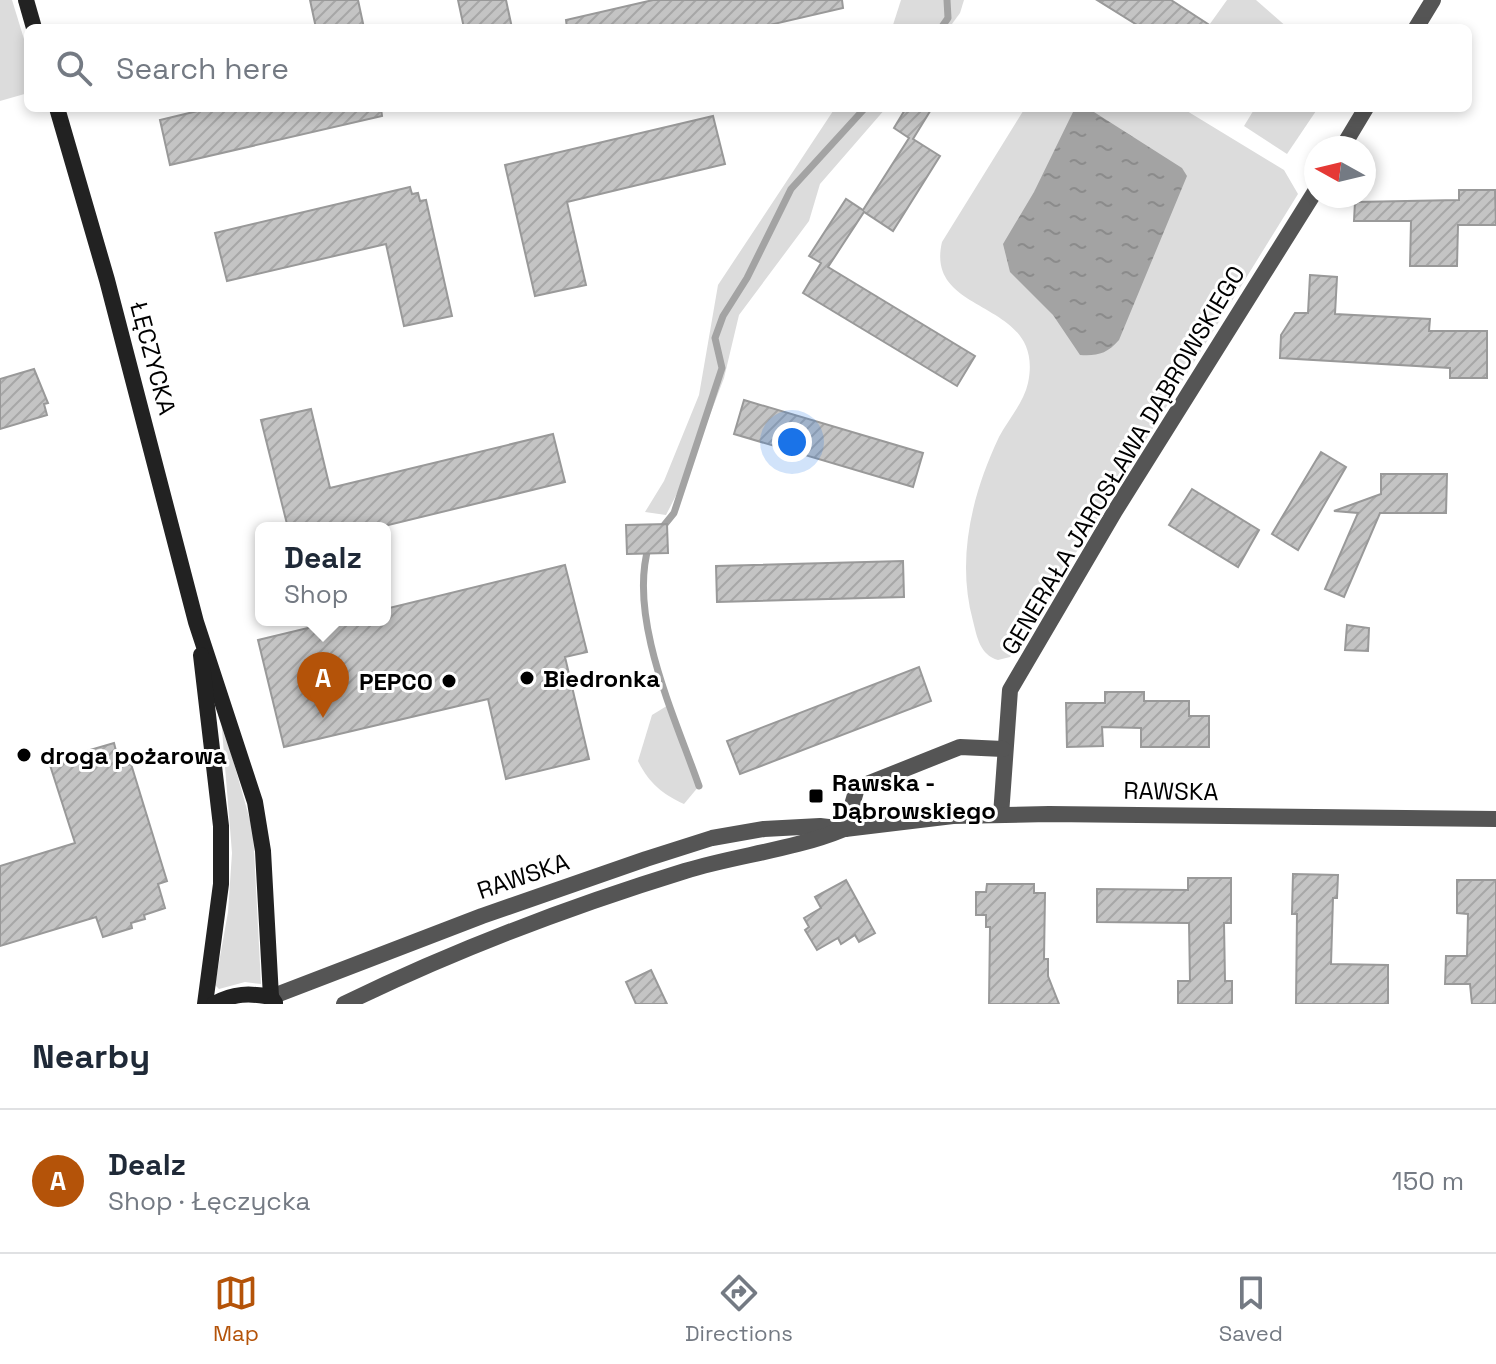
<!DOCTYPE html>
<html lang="en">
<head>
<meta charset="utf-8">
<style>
  :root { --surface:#fff; --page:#f2f2f3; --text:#1f2937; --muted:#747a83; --line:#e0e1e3; --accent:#b45309 }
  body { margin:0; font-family:"Space Grotesk",sans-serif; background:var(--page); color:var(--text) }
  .compass { position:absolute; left:1304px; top:136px; width:72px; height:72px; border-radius:50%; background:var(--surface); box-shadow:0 4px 12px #0003; rotate:278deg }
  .you { position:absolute; left:792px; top:442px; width:28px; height:28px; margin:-20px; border:6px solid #fff; border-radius:50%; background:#1a73e8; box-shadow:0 0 0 12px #1a73e833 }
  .badge { display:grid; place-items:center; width:52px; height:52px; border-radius:50%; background:var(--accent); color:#fff; font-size:26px; font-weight:700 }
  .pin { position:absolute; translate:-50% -66px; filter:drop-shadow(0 2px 4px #0008) }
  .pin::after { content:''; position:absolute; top:42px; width:28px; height:24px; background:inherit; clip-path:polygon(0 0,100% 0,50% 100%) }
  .popup { position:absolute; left:255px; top:522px; width:136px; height:104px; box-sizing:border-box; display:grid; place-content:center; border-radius:12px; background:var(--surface); filter:drop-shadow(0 2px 6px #0005); font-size:26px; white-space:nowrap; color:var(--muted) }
  .popup b { font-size:30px; color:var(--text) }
  .popup::after { content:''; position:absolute; left:50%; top:100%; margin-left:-16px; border:16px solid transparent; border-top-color:var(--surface) }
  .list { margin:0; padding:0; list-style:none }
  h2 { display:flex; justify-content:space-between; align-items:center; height:104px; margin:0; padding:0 32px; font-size:34px }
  h2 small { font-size:26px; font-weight:400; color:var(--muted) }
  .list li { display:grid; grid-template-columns:52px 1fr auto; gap:24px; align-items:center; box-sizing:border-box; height:144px; padding:0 32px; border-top:2px solid var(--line) }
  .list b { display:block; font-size:30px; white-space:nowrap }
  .list p { margin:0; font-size:26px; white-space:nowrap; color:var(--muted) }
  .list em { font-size:26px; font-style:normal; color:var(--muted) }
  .icon { flex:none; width:44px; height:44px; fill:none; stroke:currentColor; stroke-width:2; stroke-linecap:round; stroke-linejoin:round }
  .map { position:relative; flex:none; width:1496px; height:1004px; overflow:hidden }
  .search { position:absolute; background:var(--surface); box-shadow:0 4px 12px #0003; left:24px; right:24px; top:24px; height:88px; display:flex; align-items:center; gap:20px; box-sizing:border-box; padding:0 28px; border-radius:12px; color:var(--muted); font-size:30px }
  .sheet { height:248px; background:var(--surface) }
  nav { display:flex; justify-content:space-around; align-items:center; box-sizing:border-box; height:112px; border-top:2px solid var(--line); background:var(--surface); font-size:22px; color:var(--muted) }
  nav a { display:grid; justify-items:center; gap:4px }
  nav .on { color:var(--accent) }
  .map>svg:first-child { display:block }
  .green { fill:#dcdcdc }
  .water { fill:url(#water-ripples) }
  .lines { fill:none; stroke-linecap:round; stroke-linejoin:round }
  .stream { stroke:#a3a3a3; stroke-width:7 }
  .building { fill:url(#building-hatch); stroke:#999; stroke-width:2 }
  .minor { stroke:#555; stroke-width:16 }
  .tertiary { stroke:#555; stroke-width:16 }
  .secondary { stroke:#222; stroke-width:16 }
  .poi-dot { fill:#000; stroke:#fff; stroke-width:3 }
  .labels { text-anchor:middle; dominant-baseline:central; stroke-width:6; stroke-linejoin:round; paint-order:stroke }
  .street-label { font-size:24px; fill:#000; stroke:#fff }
  .poi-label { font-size:24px; font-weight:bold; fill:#000; stroke:#fff; text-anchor:start }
</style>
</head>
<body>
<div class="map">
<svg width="1496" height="1004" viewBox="0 0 1496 1004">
  <defs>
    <pattern id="water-ripples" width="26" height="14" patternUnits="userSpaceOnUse" patternTransform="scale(2)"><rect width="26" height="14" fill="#a3a3a3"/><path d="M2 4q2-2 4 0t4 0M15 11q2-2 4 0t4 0" fill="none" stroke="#8b8b8b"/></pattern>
    <pattern id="building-hatch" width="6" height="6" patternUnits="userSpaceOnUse" patternTransform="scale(2)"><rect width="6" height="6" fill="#c4c4c4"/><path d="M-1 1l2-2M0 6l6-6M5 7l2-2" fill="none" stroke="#a7a7a7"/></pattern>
  </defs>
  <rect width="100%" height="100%" fill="#fff"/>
  <!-- green -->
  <g class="green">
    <path d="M0,0h12l16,52v41l-28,8z"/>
    <path d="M901,0h63l-4,13 -11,15h-57z"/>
    <path d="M1227,0h29l32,28h-81z"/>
    <path d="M835,108h51l-66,76 -11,37 -70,94 -15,63 -35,92 -23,45 -21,-3 19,-31 35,-86 19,-110z"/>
    <path d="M1025,108h157l102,62 14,24 -281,454 -7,9 -12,3c-18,-5 -21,-23 -25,-39 -17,-62 -1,-127 26,-184 9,-17 25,-35 29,-54 18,-86 -104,-65 -86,-141z"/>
    <path d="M1255,108h63l-31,46 -43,-28z"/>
    <path d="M670,704l29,82 -15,18c-22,-10 -35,-21 -46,-43l14,-46z"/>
    <path d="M221,717l32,114 8,153 -16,-2 -26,7 -4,-4 13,-73 4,-59z"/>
  </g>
  <!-- water -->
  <path class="water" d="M1083,109l11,3 88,56 5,8 -68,164c-12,14 -22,16 -39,15l-27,-40 -43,-43 -7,-28 31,-52 39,-80z"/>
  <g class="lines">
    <!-- stream -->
    <g class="stream">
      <path d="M941,28l7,-10 -1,-18"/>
      <path d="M661,529l13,-16 48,-145 -7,-30 8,-22 24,-38 44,-89 74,-81"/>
      <path d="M649,545c-22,72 26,172 50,241"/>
    </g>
  </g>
  <!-- building -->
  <g class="building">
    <path d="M310,0h48l6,28h-48z"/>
    <path d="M458,0h48l6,28h-48z"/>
    <path d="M653,0h189l1,8 -86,20h-190l-1,-8z"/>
    <path d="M1097,0h74l43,28h-72z"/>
    <path d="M210,108h171l1,8 -212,49 -10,-45z"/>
    <path d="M906,108h26l-19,31 27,17 -47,75 -29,-19 -36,55 147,89 -18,30 -154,-93 18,-30 -12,-7 37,-57 17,11 46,-72 -15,-10z"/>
    <path d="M713,116l12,48 -158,38 19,83 -51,11 -30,-131z"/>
    <path d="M410,187l2,7 6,-1 2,8 6,-1 26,116 -48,10 -18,-82 -159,37 -12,-48z"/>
    <path d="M1459,190h36l1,35h-38l-1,41h-47l1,-45h-57l1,-19 104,-2z"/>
    <path d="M1310,275l27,2 -2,37 95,5 -1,12h58v47h-37v-10l-170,-10 1,-23 14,-22h13z"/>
    <path d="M34,369l14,34 -4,1 3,11 -47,14v-50z"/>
    <path d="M744,400l179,53 -10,34 -179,-53z"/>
    <path d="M311,409l19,79 223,-54 12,48 -189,46h-88l-27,-108z"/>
    <path d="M1321,452l25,15 -48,83 -26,-16z"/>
    <path d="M1381,474h66l-1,39h-66l-36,84 -19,-8 33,-76 -24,-2 47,-17z"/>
    <path d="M1192,489l67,41 -21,37 -69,-42z"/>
    <path d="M667,524l1,29 -41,1 -1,-29z"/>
    <path d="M903,561l1,36 -187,5 -1,-36z"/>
    <path d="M565,565l22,87 -22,5 24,102 -83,20 -18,-80 -204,48 -26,-107 83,-20h44v-11z"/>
    <path d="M1347,625l22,3 -1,23 -23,-1z"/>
    <path d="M919,667l12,34 -191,73 -13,-33z"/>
    <path d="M1105,692h39v9h45v15h20v31h-68v-19l-39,-1 1,19 -36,1 -1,-44h39z"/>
    <path d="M114,743l6,24 11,-3 36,117 -9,3 7,24 -21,7 1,4 -14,4 1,5 -29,9 -7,-20 -96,29v-80l75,-23 -26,-81z"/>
    <path d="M1293,874l45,1 -1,23h-4l-2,66 57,1v39h-92l1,-90h-5z"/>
    <path d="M1188,878h43v45h-7l1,58h7v23h-54v-23h12l-1,-58 -92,-1v-33l91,1z"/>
    <path d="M846,880l29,53 -16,9 -4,-7 -14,9 -3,-6 -21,12 -12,-20 4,-3 -5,-9 17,-10 -6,-11z"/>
    <path d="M1457,880h39v124h-24l-2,-20h-25l1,-28h21l1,-42 -11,-1z"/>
    <path d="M987,884h47v9h11l-1,66h4v17l11,28h-70l1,-77h-4v-12h-10v-23h10z"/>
    <path d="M651,970l16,34h-31l-10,-22z"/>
  </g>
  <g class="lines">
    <!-- minor -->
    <g class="minor">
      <path d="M1416,28l17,-28"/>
      <path d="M1342,148l24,-40"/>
      <path d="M1001,815l9,-125 105,-179 201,-321"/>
      <path d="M845,829l12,-41 103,-41 43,2"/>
    </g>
    <!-- tertiary -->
    <g class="tertiary">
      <path d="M271,997l211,-81 164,-57 66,-21 52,-9 56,-3 25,3 108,-13 96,-2 447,5"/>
      <path d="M344,1004c109,-53 224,-97 341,-133 52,-16 108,-21 159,-42"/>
    </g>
    <!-- secondary -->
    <g class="secondary">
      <path d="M26,0l8,28"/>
      <path d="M57,108l50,172 89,342 59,180 8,49 8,146"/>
      <path d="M201,655l20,171v58l-16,120"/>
      <path d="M214,1004c19,-11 36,-11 57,-7l4,6"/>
    </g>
  </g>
  <!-- markers -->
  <g class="poi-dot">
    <circle cx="527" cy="678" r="8"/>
    <circle cx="449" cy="681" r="8"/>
    <circle cx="24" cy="755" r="8"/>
    <rect x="808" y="788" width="16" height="16" rx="4"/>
  </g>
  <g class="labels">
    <!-- street labels -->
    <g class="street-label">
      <text transform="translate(153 358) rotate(75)">ŁĘCZYCKA</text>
      <text transform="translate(1123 460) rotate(-59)">GENERAŁA JAROSŁAWA DĄBROWSKIEGO</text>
      <text transform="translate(1171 791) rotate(1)">RAWSKA</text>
      <text transform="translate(523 876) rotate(-19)">RAWSKA</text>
    </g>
    <!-- poi labels -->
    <g class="poi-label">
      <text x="543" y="678">Biedronka</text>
      <text x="433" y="681" text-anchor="end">PEPCO</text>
      <text x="40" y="755">droga pożarowa</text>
      <text x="832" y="782">Rawska -<tspan x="832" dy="28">Dąbrowskiego</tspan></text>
    </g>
  </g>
</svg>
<svg class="compass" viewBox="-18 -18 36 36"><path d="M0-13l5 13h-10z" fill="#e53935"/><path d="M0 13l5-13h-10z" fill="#747a83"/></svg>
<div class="you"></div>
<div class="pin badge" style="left:323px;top:718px">A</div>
<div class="popup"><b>Dealz</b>Shop</div>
<div class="search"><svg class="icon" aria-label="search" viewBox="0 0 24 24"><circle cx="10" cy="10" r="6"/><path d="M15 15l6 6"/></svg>Search here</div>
</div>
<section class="sheet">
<h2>Nearby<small></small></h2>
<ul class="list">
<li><span class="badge">A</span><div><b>Dealz</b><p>Shop · Łęczycka</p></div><em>150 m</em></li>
</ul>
</section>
<nav>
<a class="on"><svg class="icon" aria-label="map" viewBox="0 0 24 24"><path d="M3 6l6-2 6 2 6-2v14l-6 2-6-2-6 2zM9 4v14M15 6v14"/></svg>Map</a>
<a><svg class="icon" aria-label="directions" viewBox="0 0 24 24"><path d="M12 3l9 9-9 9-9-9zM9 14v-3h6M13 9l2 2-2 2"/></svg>Directions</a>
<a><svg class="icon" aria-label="saved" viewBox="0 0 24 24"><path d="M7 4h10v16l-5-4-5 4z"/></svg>Saved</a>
</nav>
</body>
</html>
